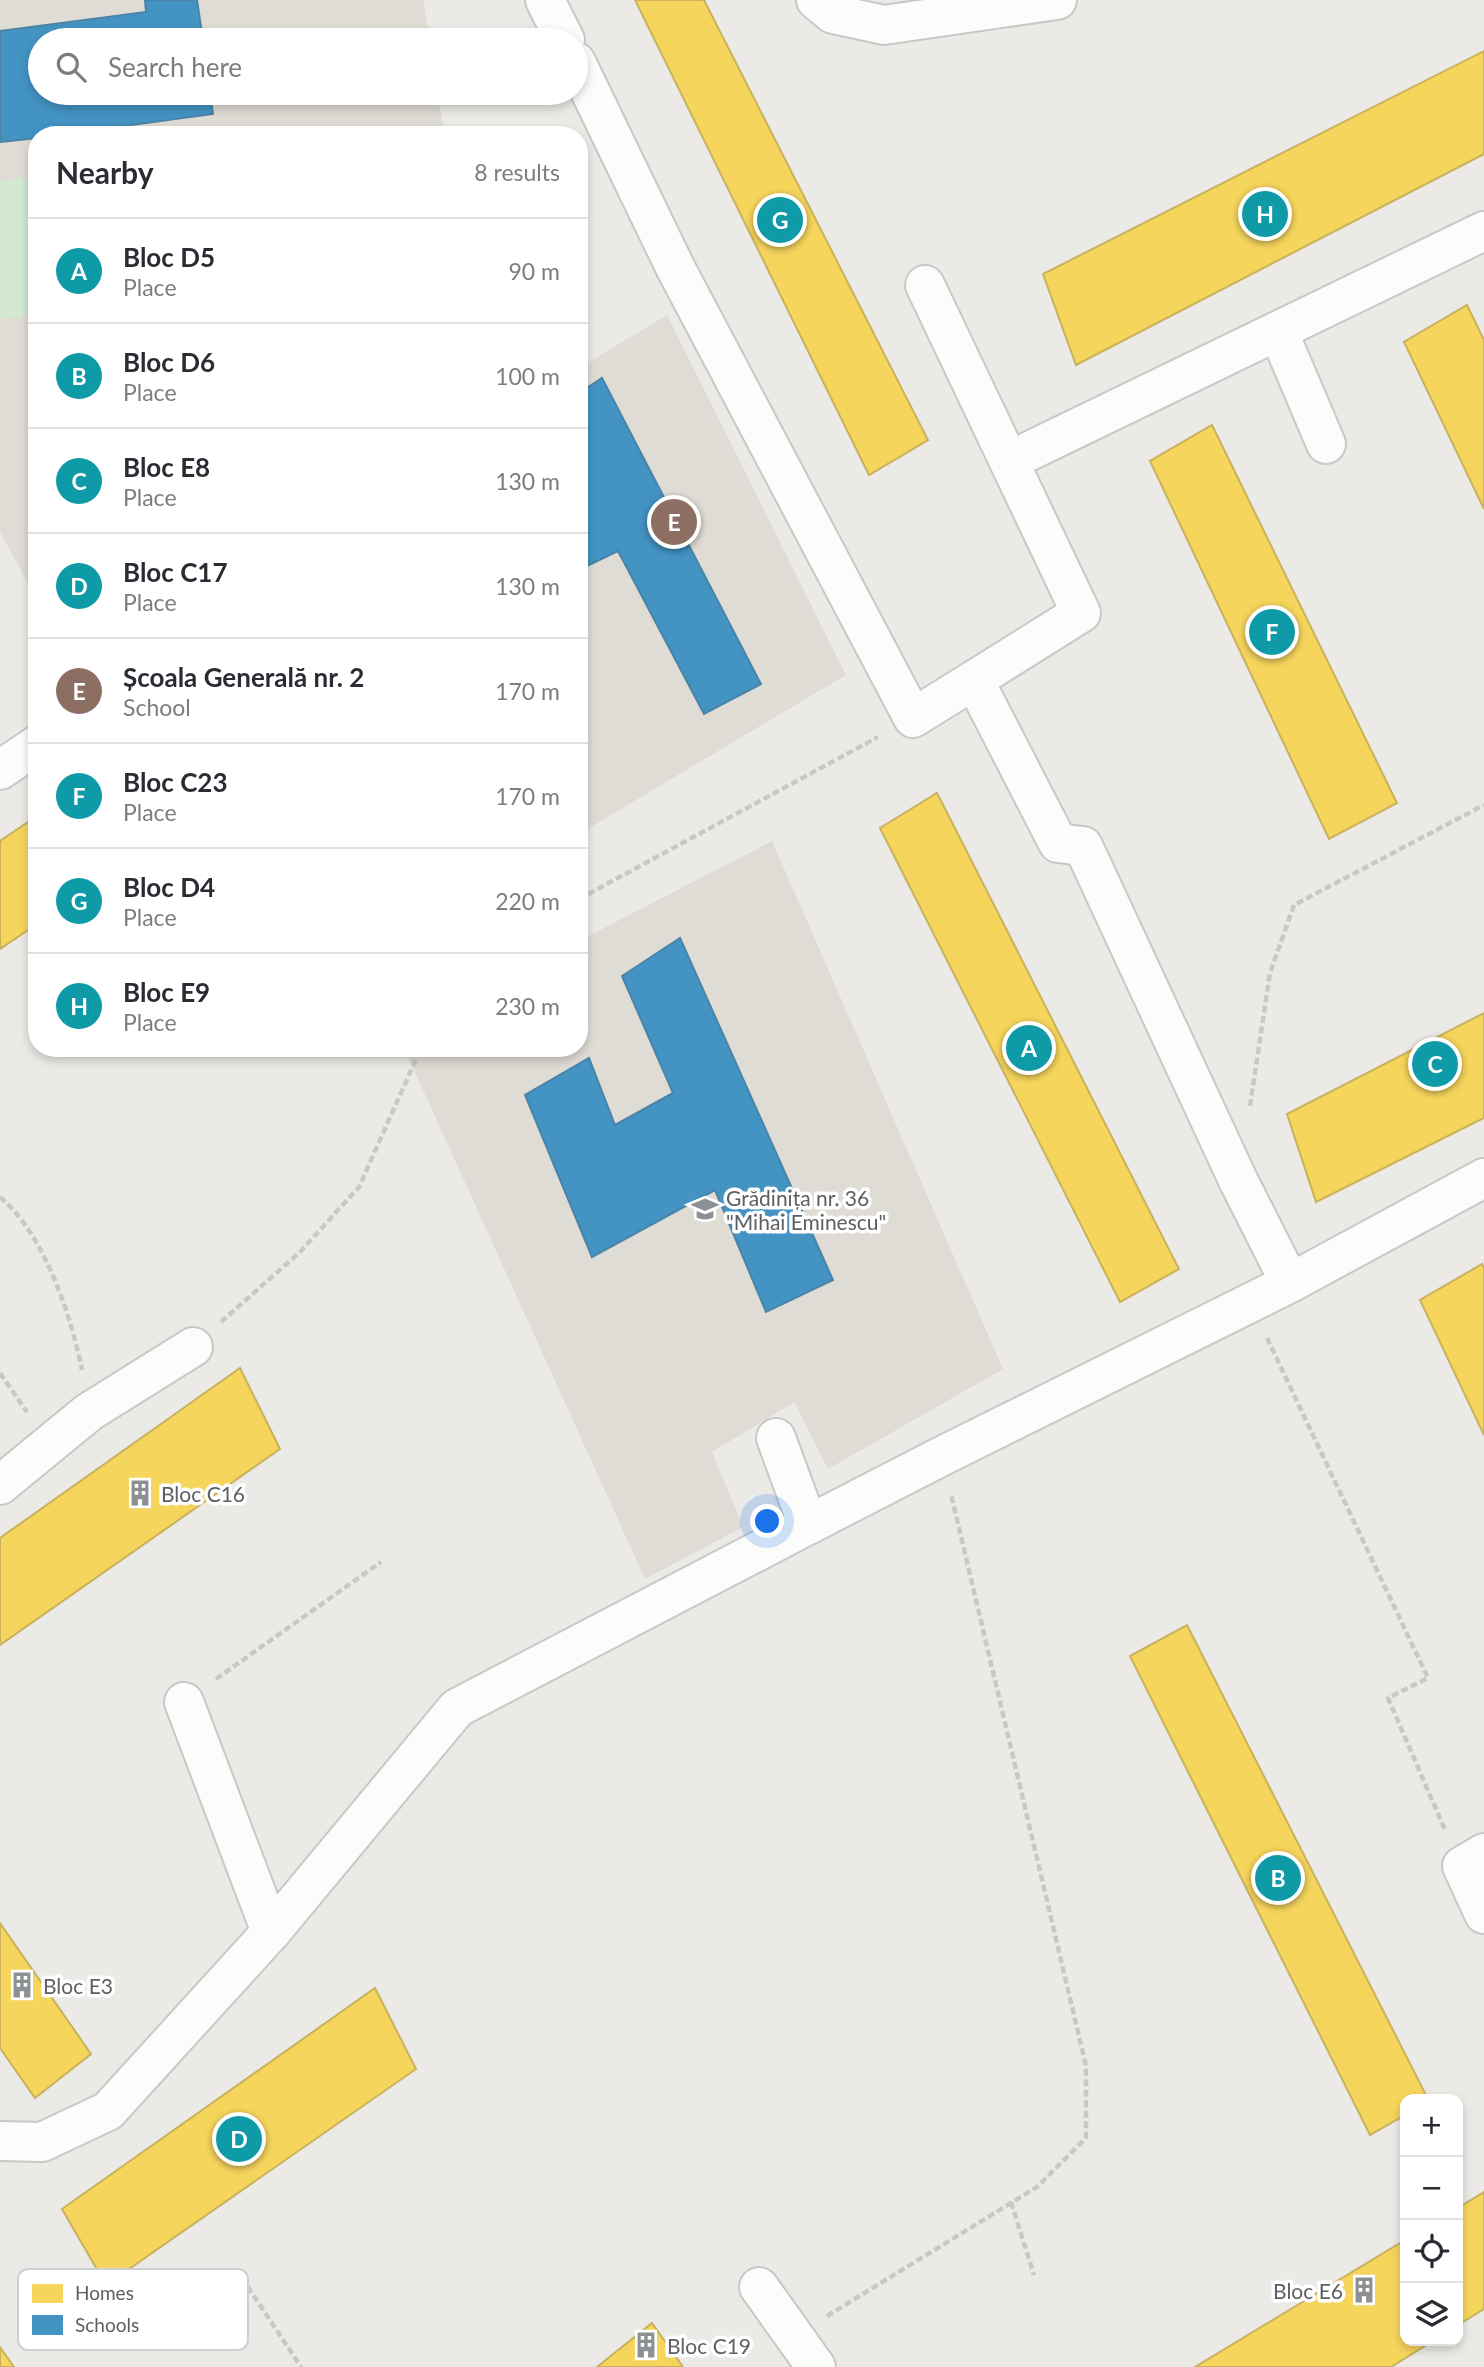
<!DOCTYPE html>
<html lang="en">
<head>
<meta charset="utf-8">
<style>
  :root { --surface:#fff; --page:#f7f7f7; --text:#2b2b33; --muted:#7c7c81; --line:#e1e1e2; --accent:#d93025 }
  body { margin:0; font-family:Lato,sans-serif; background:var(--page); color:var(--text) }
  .controls { position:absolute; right:21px; bottom:21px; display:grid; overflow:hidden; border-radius:14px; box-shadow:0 4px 10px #0003 }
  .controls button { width:63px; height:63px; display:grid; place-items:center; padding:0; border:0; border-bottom:2px solid var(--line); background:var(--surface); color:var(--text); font:35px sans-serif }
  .you { position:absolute; left:768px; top:1522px; width:24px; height:24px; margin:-18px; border:5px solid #fff; border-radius:50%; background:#1a73e8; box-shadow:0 0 0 10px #1a73e833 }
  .badge { display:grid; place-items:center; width:46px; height:46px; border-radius:50%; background:var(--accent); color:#fff; font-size:23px; font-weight:700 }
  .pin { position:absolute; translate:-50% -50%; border:4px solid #fff; box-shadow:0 2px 7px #0006 }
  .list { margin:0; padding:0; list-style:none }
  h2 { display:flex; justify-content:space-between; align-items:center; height:91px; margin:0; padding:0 28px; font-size:30px }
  h2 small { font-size:23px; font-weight:400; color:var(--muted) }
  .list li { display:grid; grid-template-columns:46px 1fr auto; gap:21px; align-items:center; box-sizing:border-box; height:105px; padding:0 28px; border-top:2px solid var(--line) }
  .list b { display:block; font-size:26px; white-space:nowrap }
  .list p { margin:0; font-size:23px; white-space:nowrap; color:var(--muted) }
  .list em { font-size:23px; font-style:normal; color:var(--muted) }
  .icon { flex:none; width:38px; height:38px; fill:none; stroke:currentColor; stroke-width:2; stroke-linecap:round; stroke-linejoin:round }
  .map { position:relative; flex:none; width:1484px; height:2367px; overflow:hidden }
  .search { position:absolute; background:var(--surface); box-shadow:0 4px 10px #0003; left:28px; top:28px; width:560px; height:77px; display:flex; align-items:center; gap:18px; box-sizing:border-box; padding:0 24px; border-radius:38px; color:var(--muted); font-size:26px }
  .panel { position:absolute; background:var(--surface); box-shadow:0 4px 10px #0003; left:28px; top:126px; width:560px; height:931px; border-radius:28px }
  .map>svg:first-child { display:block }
  .education { fill:#dfdcd5 }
  .green { fill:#d3e8d0 }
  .homes { fill:#f6d55c; stroke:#c8b25e; stroke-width:2 }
  .schools { fill:#4393c3; stroke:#4a84a6; stroke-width:2 }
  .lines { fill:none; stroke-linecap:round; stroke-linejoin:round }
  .minor-casing { stroke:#c8c8c8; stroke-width:42 }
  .path { stroke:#c5cac7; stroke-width:4.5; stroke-dasharray:7 3.5; stroke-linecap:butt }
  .minor { stroke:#fcfcfb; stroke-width:38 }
  .labels { text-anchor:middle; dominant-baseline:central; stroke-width:7; stroke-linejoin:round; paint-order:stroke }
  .poi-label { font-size:21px; fill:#5b6064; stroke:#fff; text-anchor:start }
  .key { fill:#fff; stroke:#cecfd0; stroke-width:2 }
  .key-label { font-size:19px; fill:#5b6064 }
</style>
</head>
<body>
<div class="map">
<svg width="1484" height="2367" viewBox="0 0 1484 2367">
  <rect width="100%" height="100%" fill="#ebeae6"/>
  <!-- education -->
  <g class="education">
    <path d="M0,0h423l7,40h-390v53h398l6,42h-407v464l-37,-67z"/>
    <path d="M667,315l179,360 -267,159v-466z"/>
    <path d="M772,841l231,528 -175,100 -34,-67 -82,50 31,75 -98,52 -241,-531h175v-107z"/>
  </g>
  <!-- green -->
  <path class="green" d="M37,176v139l-37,4v-138z"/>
  <!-- homes -->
  <g class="homes">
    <path d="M635,0h69l224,440 -59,35z"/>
    <path d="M1484,51v103l-408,211 -33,-91z"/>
    <path d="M1467,305l17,35v169l-80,-167z"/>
    <path d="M1212,425l185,378 -68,36 -179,-378z"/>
    <path d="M937,793l242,476 -59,33 -240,-474z"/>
    <path d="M37,816v108l-37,25v-108z"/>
    <path d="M1484,1013v105l-168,84 -29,-88z"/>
    <path d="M1482,1264l2,4v167l-64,-135z"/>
    <path d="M240,1368l40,81 -280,196v-107z"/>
    <path d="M1187,1625l241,474h-23v16l-35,20 -240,-479z"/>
    <path d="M0,1923l91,131 -56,44 -35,-50z"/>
    <path d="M375,1988l41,81 -310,216 -44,-76z"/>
    <path d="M1484,2192v117l-26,16v-117z"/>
    <path d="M1405,2240v101h28l-42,26h-196z"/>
    <path d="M652,2323l31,44h-86z"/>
    <path d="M0,2347l14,20h-14z"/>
  </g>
  <!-- schools -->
  <g class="schools">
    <path d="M145,0h52l6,40h-163v53h170l3,21 -155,21h-21v3l-37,4v-111l146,-19z"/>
    <path d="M602,378l159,306 -57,30 -86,-163 -39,19v-177z"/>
    <path d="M680,938l153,342 -67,32 -51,-122 -123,67 -67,-162 64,-37 26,67 58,-32 -51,-117z"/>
  </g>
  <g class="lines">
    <!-- minor casing -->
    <g class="minor-casing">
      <g id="minor">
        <path d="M545,0l20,40"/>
        <path d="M816,0l17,14 51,11 173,-25"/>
        <path d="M576,62l99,205 238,451 61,-38"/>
        <path d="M925,285l156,328 -107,67 84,163 25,3 155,334 52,103"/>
        <path d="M1278,331l48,113"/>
        <path d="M1009,461l475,-230"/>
        <path d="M0,770l37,-25"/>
        <path d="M776,1438l32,87 134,-69 348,-173 194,-105"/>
        <path d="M0,1485l89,-73 104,-65"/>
        <path d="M1484,1853l-22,13 22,48"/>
        <path d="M271,1932l186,-224 351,-183"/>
        <path d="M0,2141l42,1 66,-31 163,-179 -87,-230"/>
        <path d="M759,2287l57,80"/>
      </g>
    </g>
    <!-- path -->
    <g class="path">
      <path d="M579,899l299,-162"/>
      <path d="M1250,1106l20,-133 24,-68 190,-100"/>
      <path d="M0,1197c44,37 71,118 82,173"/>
      <path d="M221,1322l79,-70 59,-65 62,-139"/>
      <path d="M1267,1338l161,340 -40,20 57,132"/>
      <path d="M0,1373l27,39"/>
      <path d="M216,1679l165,-117"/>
      <path d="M1011,2202l23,73"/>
      <path d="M242,2278l59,89"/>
      <path d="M827,2316l210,-129 49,-49v-72l-135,-572"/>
    </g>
    <!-- minor -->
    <use href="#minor" class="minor"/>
  </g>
  <!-- icons -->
  <defs>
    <g id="school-bare" transform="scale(2.1)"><path d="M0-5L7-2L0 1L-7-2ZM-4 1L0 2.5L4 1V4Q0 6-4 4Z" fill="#8d9092" stroke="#fff" stroke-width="2.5" paint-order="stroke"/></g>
    <g id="building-bare" transform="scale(2.1)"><path d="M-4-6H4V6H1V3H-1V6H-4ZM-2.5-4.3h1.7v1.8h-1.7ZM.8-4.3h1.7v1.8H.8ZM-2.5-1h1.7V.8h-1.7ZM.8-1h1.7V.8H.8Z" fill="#8d9092" stroke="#fff" stroke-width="2.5" paint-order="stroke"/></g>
  </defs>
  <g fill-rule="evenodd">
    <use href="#school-bare" x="705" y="1209"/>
    <use href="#building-bare" x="140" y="1493"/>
    <use href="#building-bare" x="22" y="1985"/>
    <use href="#building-bare" x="1364" y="2290"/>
    <use href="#building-bare" x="646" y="2345"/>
  </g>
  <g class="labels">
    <!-- poi labels -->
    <g class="poi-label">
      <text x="726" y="1197">Grădinița nr. 36<tspan x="726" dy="24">"Mihai Eminescu"</tspan></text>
      <text x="161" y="1493">Bloc C16</text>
      <text x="43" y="1985">Bloc E3</text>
      <text x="1343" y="2290" text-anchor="end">Bloc E6</text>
      <text x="667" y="2345">Bloc C19</text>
    </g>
  </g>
  <!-- legend -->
  <rect x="18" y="2269" width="230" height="81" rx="10" class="key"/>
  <rect x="32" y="2284" width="31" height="19" fill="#f6d55c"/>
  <rect x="32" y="2315" width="31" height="20" fill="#4393c3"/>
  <g class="key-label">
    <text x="75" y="2300">Homes</text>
    <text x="75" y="2332">Schools</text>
  </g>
</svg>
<div class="controls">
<button>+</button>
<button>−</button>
<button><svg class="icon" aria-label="locate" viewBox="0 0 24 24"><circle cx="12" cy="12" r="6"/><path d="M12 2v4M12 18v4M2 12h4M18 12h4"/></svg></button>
<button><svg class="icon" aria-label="layers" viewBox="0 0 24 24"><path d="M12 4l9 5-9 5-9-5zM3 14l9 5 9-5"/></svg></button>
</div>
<div class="you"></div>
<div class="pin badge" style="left:1029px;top:1048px;background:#0f9aa8">A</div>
<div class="pin badge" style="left:1278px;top:1878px;background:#0f9aa8">B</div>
<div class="pin badge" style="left:1435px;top:1064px;background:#0f9aa8">C</div>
<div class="pin badge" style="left:239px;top:2139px;background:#0f9aa8">D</div>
<div class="pin badge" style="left:674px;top:522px;background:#8d6e63">E</div>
<div class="pin badge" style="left:1272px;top:632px;background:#0f9aa8">F</div>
<div class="pin badge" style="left:780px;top:220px;background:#0f9aa8">G</div>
<div class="pin badge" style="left:1265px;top:214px;background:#0f9aa8">H</div>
<div class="search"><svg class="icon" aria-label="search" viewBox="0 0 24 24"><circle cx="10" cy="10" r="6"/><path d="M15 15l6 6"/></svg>Search here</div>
<section class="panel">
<h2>Nearby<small>8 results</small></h2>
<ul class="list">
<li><span class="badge" style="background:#0f9aa8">A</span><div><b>Bloc D5</b><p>Place</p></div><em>90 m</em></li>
<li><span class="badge" style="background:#0f9aa8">B</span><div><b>Bloc D6</b><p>Place</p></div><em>100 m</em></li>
<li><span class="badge" style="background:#0f9aa8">C</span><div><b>Bloc E8</b><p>Place</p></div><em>130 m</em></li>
<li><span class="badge" style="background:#0f9aa8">D</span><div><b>Bloc C17</b><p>Place</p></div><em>130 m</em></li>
<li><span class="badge" style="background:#8d6e63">E</span><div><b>Școala Generală nr. 2</b><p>School</p></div><em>170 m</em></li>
<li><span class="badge" style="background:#0f9aa8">F</span><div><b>Bloc C23</b><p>Place</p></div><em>170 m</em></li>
<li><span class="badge" style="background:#0f9aa8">G</span><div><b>Bloc D4</b><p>Place</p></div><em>220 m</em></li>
<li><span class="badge" style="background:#0f9aa8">H</span><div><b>Bloc E9</b><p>Place</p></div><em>230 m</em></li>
</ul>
</section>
</div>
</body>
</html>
